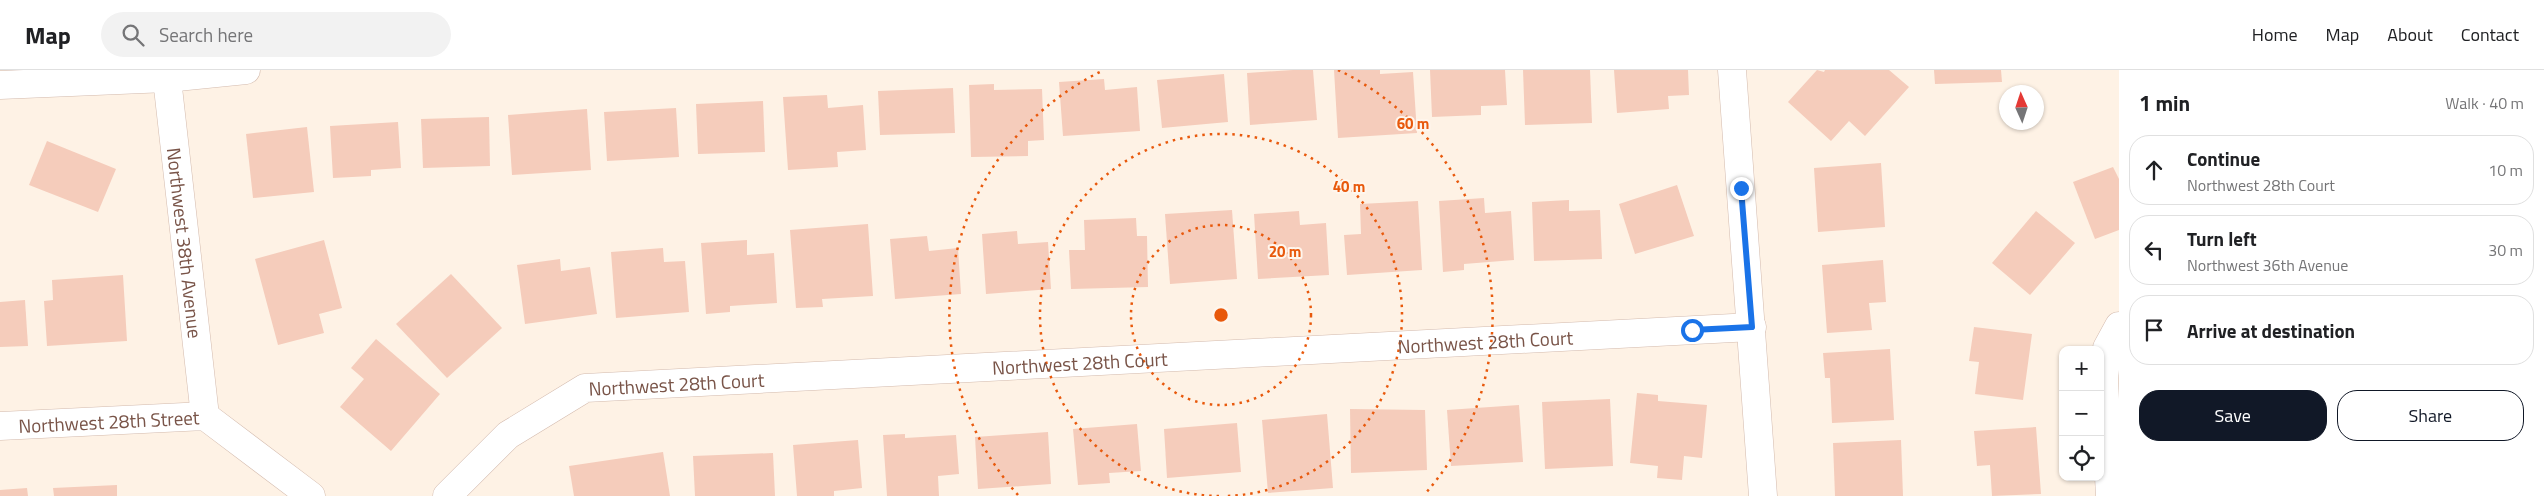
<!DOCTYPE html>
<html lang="en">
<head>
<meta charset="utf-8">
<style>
  :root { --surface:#fff; --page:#f2f2f2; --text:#202124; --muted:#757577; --line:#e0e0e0; --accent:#111827 }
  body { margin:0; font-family:"Titillium Web",sans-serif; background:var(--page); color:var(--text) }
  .controls { position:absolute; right:15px; bottom:15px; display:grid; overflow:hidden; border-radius:10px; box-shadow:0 1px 4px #0004 }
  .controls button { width:45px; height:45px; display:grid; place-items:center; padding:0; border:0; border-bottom:1px solid var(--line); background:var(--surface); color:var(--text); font:25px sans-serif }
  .compass { position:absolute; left:1999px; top:15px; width:45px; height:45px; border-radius:50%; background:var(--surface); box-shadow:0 1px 4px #0004; rotate:357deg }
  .stop { position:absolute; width:15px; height:15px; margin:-11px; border:4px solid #1a73e8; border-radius:50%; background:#fff }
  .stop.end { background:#1a73e8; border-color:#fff; box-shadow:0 1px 5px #0008 }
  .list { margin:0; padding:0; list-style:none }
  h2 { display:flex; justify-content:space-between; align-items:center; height:65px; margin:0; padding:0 20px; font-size:21px }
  h2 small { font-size:16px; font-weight:400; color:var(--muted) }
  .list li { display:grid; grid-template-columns:32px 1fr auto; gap:15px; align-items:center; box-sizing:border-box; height:70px; margin:0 10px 10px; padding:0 10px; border:1px solid var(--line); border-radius:20px }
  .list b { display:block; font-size:19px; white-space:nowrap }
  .list p { margin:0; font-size:16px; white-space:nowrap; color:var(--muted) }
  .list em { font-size:16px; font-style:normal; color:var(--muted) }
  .actions { display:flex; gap:10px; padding:15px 20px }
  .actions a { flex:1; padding:11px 0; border:1px solid var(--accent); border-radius:20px; text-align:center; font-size:18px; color:var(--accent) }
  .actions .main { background:var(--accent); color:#fff }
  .icon { flex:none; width:28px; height:28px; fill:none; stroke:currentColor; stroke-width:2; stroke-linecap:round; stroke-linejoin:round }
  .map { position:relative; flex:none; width:2119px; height:426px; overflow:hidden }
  header { display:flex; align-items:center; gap:30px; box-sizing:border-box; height:70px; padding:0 25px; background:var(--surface); border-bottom:1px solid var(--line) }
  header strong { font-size:24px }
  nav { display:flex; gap:28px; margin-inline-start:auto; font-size:18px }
  .search { width:350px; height:45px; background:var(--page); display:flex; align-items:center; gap:12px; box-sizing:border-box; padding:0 18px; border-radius:28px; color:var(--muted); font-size:19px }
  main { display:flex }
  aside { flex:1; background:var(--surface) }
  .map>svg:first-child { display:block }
  .building { fill:#f5ccbb }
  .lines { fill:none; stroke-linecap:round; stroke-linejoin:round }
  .minor-casing { stroke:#d3baad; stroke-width:29 }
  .minor { stroke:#fff; stroke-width:28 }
  .route { stroke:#1a73e8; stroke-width:6 }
  .ring { fill:none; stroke:#e8590c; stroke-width:2.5; stroke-dasharray:2.5 5 }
  .labels { text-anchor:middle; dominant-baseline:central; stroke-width:4; stroke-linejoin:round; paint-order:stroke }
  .street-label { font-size:19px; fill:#795448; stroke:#fff6ed }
  .centre { fill:#e8590c; stroke:#fff6ed; stroke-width:2.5 }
  .ring-label { font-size:15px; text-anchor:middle; font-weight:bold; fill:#e8590c; stroke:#fff6ed; stroke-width:4; stroke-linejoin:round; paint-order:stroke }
</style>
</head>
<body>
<header>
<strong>Map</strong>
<div class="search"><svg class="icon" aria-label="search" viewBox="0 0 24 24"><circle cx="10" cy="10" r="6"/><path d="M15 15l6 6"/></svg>Search here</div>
<nav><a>Home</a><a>Map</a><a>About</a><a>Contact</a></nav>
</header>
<main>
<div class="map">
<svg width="2119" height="426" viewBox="0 0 2119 426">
  <rect width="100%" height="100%" fill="#fef2e5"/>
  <!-- building -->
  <g class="building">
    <path d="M1293,0h20l4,50 -67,5 -3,-52z"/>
    <path d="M1334,0h46v4l33,-2 4,61 -79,5z"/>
    <path d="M1430,0h75l2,35 -26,1v9l-49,2z"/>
    <path d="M1523,0h67l2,53 -67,2z"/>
    <path d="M1614,0h74l1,25 -21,1 1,13 -52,4z"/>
    <path d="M1817,0l7,2 1,-2h64l20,17 -44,49 -16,-15 -18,20 -43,-39z"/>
    <path d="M1934,0h67l1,12 -67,2z"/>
    <path d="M1224,4l4,48 -66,6 -5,-48z"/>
    <path d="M1104,9l1,11 32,-3 3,44 -77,5 -4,-54z"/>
    <path d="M994,14v6l48,-1 2,51 -16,1v15l-57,1 -2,-72z"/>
    <path d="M953,18l2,45 -75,2 -2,-44z"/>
    <path d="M827,25l1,13 35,-3 3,45 -29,2 1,15 -50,3 -5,-73z"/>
    <path d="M763,31l2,51 -67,2 -2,-50z"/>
    <path d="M676,38l3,49 -72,4 -3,-49z"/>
    <path d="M587,39l4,61 -79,5 -4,-60z"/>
    <path d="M489,47l1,49 -67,2 -2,-49z"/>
    <path d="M398,52l3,46 -30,2v6l-38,2 -3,-52z"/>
    <path d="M307,57l7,65 -61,6 -7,-64z"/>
    <path d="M47,71l69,28 -18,43 -69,-27z"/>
    <path d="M1881,93l4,64 -67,5 -4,-64z"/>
    <path d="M2113,97l6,12v51l-24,9 -22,-57z"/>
    <path d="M1677,115l17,51 -59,18 -16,-50z"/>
    <path d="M1484,128l1,15 26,-2 3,49 -50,4v6l-21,2 -4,-71z"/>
    <path d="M1569,130v11l31,-1 2,49 -68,2 -2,-59z"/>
    <path d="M1418,131l4,69 -75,5 -3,-40 17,-1 -1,-30z"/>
    <path d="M1232,140l5,69 -67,5 -5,-70z"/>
    <path d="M1299,141l1,14 26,-2 3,52 -71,4 -4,-65z"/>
    <path d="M2036,141l39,32 -45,52 -38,-32z"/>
    <path d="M1136,148l1,18h10l1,51 -77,2 -2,-39h16l-1,-30z"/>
    <path d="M868,154l5,72 -51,3 1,8 -27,1 -6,-78z"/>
    <path d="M1017,161l1,13 30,-2 3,47 -65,5 -4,-60z"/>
    <path d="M927,166l2,15 29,-3 3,46 -66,5 -5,-60z"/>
    <path d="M324,170l18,68 -23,6 5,19 -46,12 -23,-86z"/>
    <path d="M747,170v15l27,-2 3,50 -47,3v6l-24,2 -5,-71z"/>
    <path d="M663,178l1,14 21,-1 4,51 -73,6 -5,-66z"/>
    <path d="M560,189l1,12 29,-4 7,47 -72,10 -8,-59z"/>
    <path d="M1883,190l3,42 -17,1 3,27 -45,3 -5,-68z"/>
    <path d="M451,204l51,54 -55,50 -51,-54z"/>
    <path d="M123,205l4,66 -80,5 -3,-45 9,-1 -1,-20z"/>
    <path d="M25,230l3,46 -28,1v-45z"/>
    <path d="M1974,257l58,7 -9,66 -48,-6 4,-32 -10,-1z"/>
    <path d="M376,269l64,55 -49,57 -51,-44 24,-28 -13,-11z"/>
    <path d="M1890,279l4,71 -62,3 -2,-45h-5l-2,-25z"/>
    <path d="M1637,323l21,2v6l49,4 -5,53 -18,-2 -2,24 -25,-2 1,-12 -28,-3z"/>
    <path d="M1610,329l3,67 -68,3 -3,-67z"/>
    <path d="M1519,335l4,57 -72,4 -4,-56z"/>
    <path d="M1350,339l75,1 2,60 -76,3z"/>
    <path d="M1327,344l6,74 -65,5 -6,-73z"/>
    <path d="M1237,353l4,49 -74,6 -3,-49z"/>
    <path d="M1137,354l4,47 -32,2 1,10 -32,2 -5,-56z"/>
    <path d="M2036,357l5,67 -49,2 -2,-31 -13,1 -3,-35z"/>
    <path d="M1048,362l3,52 -73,5 -3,-52z"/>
    <path d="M905,364v4l51,-3 3,39 -21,2 1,20h-52l-4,-61z"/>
    <path d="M858,370l4,48 -28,3v5h-37l-4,-51z"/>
    <path d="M1901,370l2,56h-68l-2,-53z"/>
    <path d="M663,382l7,44h-96l-5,-30z"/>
    <path d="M773,383l2,43h-80l-2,-40z"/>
    <path d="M117,415v11h-63l-1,-8z"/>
    <path d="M27,418l1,8h-28v-6z"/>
  </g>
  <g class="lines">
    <!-- minor casing -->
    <g class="minor-casing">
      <g id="minor">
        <path id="s1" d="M166,0l39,346"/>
        <path d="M1732,0l31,426"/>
        <path d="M0,15l167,-7 79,-8"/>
        <path id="s2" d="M0,356l205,-10 106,80"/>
        <path id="s3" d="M447,426l61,-61 77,-47 1167,-61"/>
        <path d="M2110,426l-6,-116 3,-32 12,-22"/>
      </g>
    </g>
    <!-- minor -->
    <use href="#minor" class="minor"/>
  </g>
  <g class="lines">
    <!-- route -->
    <path class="route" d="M1692,260l60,-3 -11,-139"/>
  </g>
  <!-- distance rings -->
  <g class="ring">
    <circle cx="1221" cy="245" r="90"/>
    <path d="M1219 426A181 181 0 1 1 1223 426"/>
    <path d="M1018 425A271 271 0 0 1 1104 0M1338 0A271 271 0 0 1 1424 425"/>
  </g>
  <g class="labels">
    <!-- street labels -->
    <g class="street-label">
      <text stroke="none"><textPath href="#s1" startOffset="174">Northwest 38th Avenue</textPath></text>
      <text stroke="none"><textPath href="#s3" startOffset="1078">Northwest 28th Court</textPath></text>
      <text stroke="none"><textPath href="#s3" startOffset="672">Northwest 28th Court</textPath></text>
      <text stroke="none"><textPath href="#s3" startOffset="268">Northwest 28th Court</textPath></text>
      <text stroke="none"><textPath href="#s2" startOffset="109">Northwest 28th Street</textPath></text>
    </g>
  </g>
  <circle cx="1221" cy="245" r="8" class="centre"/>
  <g class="ring-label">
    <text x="1413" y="59">60 m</text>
    <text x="1349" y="122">40 m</text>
    <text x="1285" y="187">20 m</text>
  </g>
</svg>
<div class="controls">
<button>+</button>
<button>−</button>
<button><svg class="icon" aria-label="locate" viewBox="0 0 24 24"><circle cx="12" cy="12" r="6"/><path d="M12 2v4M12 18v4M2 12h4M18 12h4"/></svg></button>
</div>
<svg class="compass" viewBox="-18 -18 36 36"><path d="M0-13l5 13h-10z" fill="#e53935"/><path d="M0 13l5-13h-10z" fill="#757577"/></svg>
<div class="stop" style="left:1692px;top:260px"></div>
<div class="stop end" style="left:1741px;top:118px"></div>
</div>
<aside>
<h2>1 min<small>Walk · 40 m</small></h2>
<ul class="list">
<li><svg class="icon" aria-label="ahead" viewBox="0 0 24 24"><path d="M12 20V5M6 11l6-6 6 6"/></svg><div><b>Continue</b><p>Northwest 28th Court</p></div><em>10 m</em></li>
<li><svg class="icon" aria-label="left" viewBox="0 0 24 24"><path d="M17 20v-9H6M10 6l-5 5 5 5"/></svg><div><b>Turn left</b><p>Northwest 36th Avenue</p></div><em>30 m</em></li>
<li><svg class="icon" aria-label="arrive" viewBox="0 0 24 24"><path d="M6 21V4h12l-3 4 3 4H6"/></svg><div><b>Arrive at destination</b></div></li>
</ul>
<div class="actions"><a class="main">Save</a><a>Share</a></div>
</aside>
</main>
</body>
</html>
